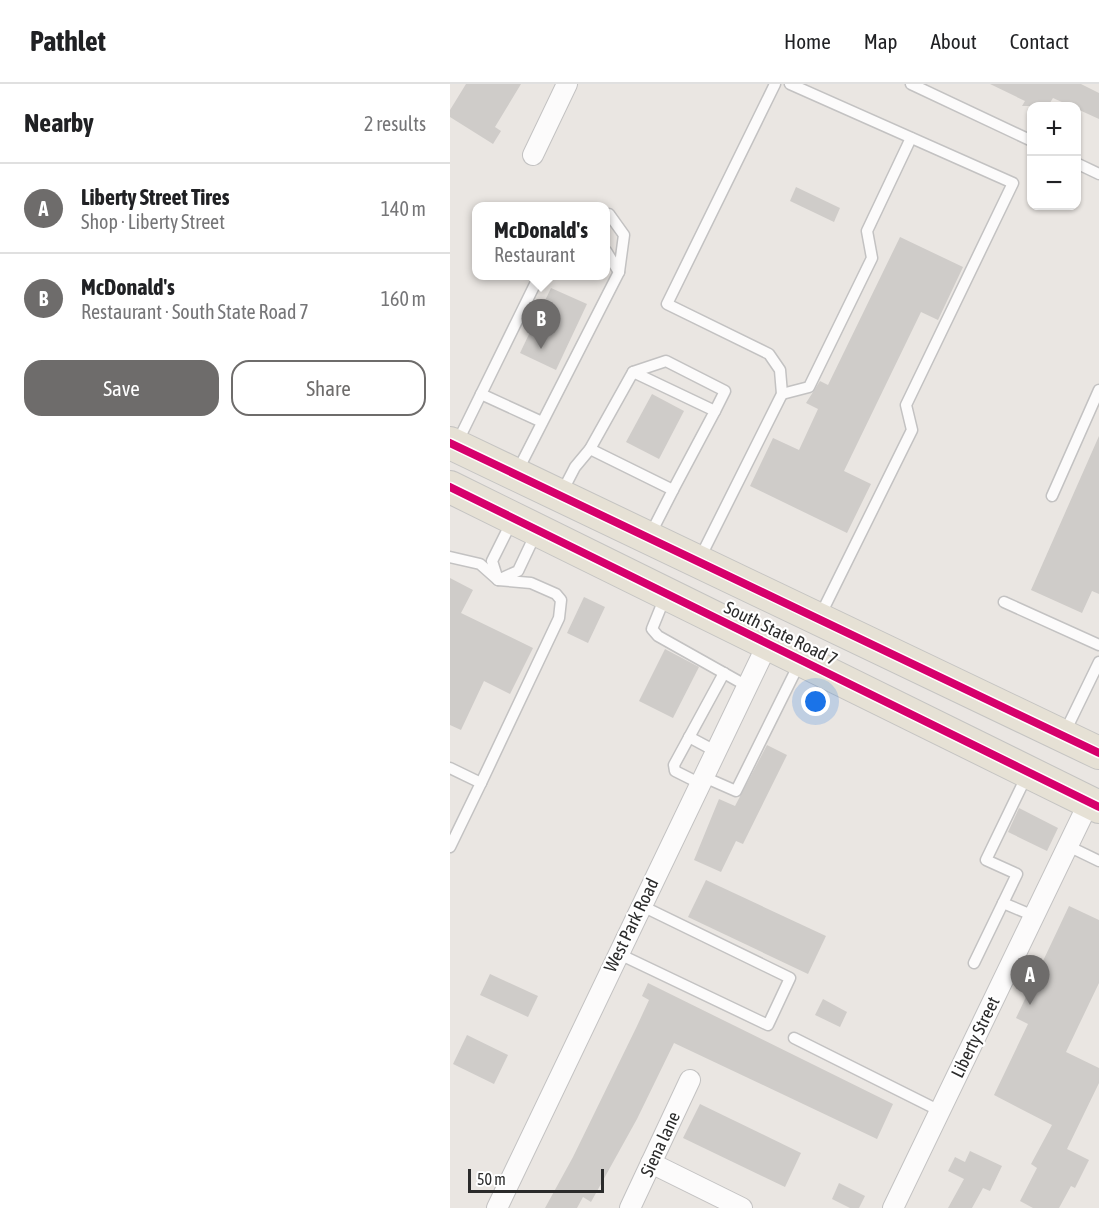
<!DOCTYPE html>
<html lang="en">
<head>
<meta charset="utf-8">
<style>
  :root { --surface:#fff; --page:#f2f2f2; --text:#202124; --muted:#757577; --line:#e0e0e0; --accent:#6e6c6b }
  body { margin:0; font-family:"Asap Condensed",sans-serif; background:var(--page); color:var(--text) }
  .controls { position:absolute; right:18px; top:18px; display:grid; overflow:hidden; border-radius:12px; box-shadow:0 2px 4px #0004 }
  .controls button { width:54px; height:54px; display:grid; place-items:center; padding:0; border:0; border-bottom:2px solid var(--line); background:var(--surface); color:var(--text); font:30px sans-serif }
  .scale { position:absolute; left:18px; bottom:15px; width:136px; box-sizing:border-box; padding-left:6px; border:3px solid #2b2b2b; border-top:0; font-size:16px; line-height:21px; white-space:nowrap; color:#2b2b2b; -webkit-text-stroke:4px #fff; paint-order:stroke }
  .you { position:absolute; left:366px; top:618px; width:21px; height:21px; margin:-15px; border:4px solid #fff; border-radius:50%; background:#1a73e8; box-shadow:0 0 0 9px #1a73e833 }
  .badge { display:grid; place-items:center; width:39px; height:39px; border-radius:50%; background:var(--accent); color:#fff; font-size:20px; font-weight:700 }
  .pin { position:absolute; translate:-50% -50px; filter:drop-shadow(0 2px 3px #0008) }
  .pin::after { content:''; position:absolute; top:32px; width:21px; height:18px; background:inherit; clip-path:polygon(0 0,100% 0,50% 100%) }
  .popup { position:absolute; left:22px; top:118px; width:138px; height:78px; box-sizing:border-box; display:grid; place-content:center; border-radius:12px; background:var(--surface); filter:drop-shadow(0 2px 4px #0005); font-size:20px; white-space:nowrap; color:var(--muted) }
  .popup b { font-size:22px; color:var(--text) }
  .popup::after { content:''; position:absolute; left:50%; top:100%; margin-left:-12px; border:12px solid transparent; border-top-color:var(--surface) }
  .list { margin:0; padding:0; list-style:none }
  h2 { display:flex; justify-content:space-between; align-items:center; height:78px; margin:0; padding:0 24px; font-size:26px }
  h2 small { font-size:20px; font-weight:400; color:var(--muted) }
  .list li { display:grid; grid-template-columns:39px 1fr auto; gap:18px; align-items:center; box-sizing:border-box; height:90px; padding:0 24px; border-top:2px solid var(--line) }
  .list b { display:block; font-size:22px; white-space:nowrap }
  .list p { margin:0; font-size:20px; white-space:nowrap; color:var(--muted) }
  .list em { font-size:20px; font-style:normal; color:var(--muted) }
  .actions { display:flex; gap:12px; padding:18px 24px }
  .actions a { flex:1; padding:14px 0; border:2px solid var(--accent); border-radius:18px; text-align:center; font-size:21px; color:var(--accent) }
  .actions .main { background:var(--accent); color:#fff }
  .map { position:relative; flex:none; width:649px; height:1124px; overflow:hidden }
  header { display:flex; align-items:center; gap:36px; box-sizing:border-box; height:84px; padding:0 30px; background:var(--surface); border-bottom:2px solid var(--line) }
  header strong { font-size:28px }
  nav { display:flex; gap:33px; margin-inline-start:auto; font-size:21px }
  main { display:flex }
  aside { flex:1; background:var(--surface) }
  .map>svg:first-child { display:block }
  .building { fill:#cfccc9 }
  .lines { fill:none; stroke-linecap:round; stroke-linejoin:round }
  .lane-casing { stroke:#c3c2c2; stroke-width:13 }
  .street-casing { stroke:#c3c2c2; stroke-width:22 }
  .primary-casing { stroke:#c5c4c2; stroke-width:34 }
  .lane { stroke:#fcfbfb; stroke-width:10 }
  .street { stroke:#fcfbfb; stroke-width:20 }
  .primary { stroke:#e6e1d5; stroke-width:32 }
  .cycleway-casing { stroke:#fff; stroke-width:11 }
  .cycleway { stroke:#d6006c; stroke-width:8 }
  .labels { text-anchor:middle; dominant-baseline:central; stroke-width:4.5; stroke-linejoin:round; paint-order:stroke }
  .street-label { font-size:18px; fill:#2b2b2b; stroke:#fff }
</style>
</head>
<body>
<header>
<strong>Pathlet</strong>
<nav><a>Home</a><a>Map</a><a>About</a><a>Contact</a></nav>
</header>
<main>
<aside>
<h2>Nearby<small>2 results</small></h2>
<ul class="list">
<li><span class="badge">A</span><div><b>Liberty Street Tires</b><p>Shop · Liberty Street</p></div><em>140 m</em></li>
<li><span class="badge">B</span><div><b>McDonald's</b><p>Restaurant · South State Road 7</p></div><em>160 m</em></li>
</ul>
<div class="actions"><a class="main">Save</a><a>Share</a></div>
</aside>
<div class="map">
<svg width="649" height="1124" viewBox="0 0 649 1124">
  <rect width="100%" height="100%" fill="#eae6e2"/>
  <!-- building -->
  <g class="building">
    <path d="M16,0h55l-26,43 6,4 -8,13 -43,-27v-7z"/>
    <path d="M540,0h91l18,9v26l-46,-21 -5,8h-26l3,-5z"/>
    <path d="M346,103l44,21 -6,14 -44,-21z"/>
    <path d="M450,153l63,30 -25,53 -17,-8 -77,159 27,13 -24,49 -97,-47 23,-48 26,12 19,-41 -12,-6 14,-22 8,4z"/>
    <path d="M101,204l36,16 -31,66 -36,-17z"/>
    <path d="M202,310l32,17 -25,48 -33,-17z"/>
    <path d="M649,352v158l-7,-3 -10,22 -51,-23z"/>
    <path d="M0,494l23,12 -12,23 72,35 -23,46 -26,-13 -23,49 -11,-5z"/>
    <path d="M134,513l21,10 -17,36 -21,-10z"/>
    <path d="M215,565l34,18 -26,51 -34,-17z"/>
    <path d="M317,661l20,10 -44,89 -7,-3 -15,31 -27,-12 25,-61 16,7z"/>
    <path d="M569,724l39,20 -11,23 -39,-19z"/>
    <path d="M256,796l120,56 -18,38 -120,-57z"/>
    <path d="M619,822l30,14v63l-33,69 33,16v15l-32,66 22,11 -14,28 -4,-2 -12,22h-26l-13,-7 17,-33 -6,-4 21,-39 -58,-30 34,-71 -12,-6z"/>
    <path d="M40,890l48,22 -10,21 -48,-22z"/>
    <path d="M198,899l245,121 -16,35 -203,-96 -37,76 -46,83 -8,-5 -6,11h-32l28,-51 64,-131 12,-26 -7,-4z"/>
    <path d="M373,915l24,13 -7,15 -25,-12z"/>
    <path d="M17,951l41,20 -14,29 -41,-20z"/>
    <path d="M250,1020l101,49 -16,34 -102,-49z"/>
    <path d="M520,1067l32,15 -12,25 -7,-3 -11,20h-24l16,-29 -16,-8 7,-14 10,5z"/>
    <path d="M389,1099l26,13 -6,12h-9l-18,-9z"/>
  </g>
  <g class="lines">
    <!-- lane casing -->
    <g class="lane-casing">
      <g id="lane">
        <path d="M340,0l223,99 -107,222 6,25 -93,188"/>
        <path d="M461,0l121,57"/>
        <path d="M626,79l23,11"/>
        <path d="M156,167l13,21"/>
        <path d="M183,288l33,-11 59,30 -10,20"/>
        <path d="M31,310l61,28"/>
        <path d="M332,310l27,-7 63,-129 -5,-27 44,-93"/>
        <path d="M7,359l82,-167"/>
        <path d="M140,365l83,41 -23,45"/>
        <path d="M67,388l102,-200 5,-37 -15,-21h-3"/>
        <path d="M111,410l14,-27 15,-18 43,-77 82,39 -42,79"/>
        <path d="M602,412l47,-106"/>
        <path d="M62,437l-20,40 6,19 20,-9 18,-38"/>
        <path d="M0,473l30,7 18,16 33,3 25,11 5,6 -2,18 -78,165"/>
        <path d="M249,476l83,-166 -2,-24 -11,-16 -102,-50 108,-220"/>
        <path d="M215,513l-13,32 6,7 89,50"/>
        <path d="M554,518l95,43"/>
        <path d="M614,650l35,-72"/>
        <path d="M239,653l28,15"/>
        <path d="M0,684l31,15 -31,64"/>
        <path d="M254,693l32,14 64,-129"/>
        <path d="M251,700l-26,-13 -1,-6 50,-92"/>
        <path d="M618,762l31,15"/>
        <path d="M553,819l14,-29 -31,-14 42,-87"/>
        <path d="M167,869l151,72 22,-47 -150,-73"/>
        <path d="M524,879l29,-60 31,13"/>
        <path d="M344,954l146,73"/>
      </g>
    </g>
    <!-- street casing -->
    <g class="street-casing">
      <g id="street">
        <path d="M83,71l34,-71"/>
        <path d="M201,1079l91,45"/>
        <path d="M47,1124l271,-565"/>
        <path d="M180,1124l60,-128"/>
        <path d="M443,1124l196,-406"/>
      </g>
    </g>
    <!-- primary casing -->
    <g class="primary-casing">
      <g id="primary">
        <path d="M0,359l649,310"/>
        <path d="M0,403l649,320"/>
      </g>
    </g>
    <!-- lane -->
    <use href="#lane" class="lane"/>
    <!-- street -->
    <use href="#street" class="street"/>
    <!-- primary -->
    <use href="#primary" class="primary"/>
    <!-- cycleway casing -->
    <g class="cycleway-casing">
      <g id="cycleway">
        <path d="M0,359l649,310"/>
        <path d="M0,403l649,320"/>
      </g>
    </g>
    <!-- cycleway -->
    <use href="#cycleway" class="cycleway"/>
  </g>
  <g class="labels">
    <!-- street labels -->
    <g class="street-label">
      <text transform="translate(331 549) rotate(26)">South State Road 7</text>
      <text transform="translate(181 841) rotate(-64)">West Park Road</text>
      <text transform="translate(525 953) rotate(-64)">Liberty Street</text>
      <text transform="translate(210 1060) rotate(-65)">Siena lane</text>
    </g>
  </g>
</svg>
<div class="controls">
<button>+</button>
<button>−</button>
</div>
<div class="scale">50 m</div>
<div class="you"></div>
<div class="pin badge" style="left:580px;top:921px">A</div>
<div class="pin badge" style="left:91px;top:265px">B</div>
<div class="popup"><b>McDonald's</b>Restaurant</div>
</div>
</main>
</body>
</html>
